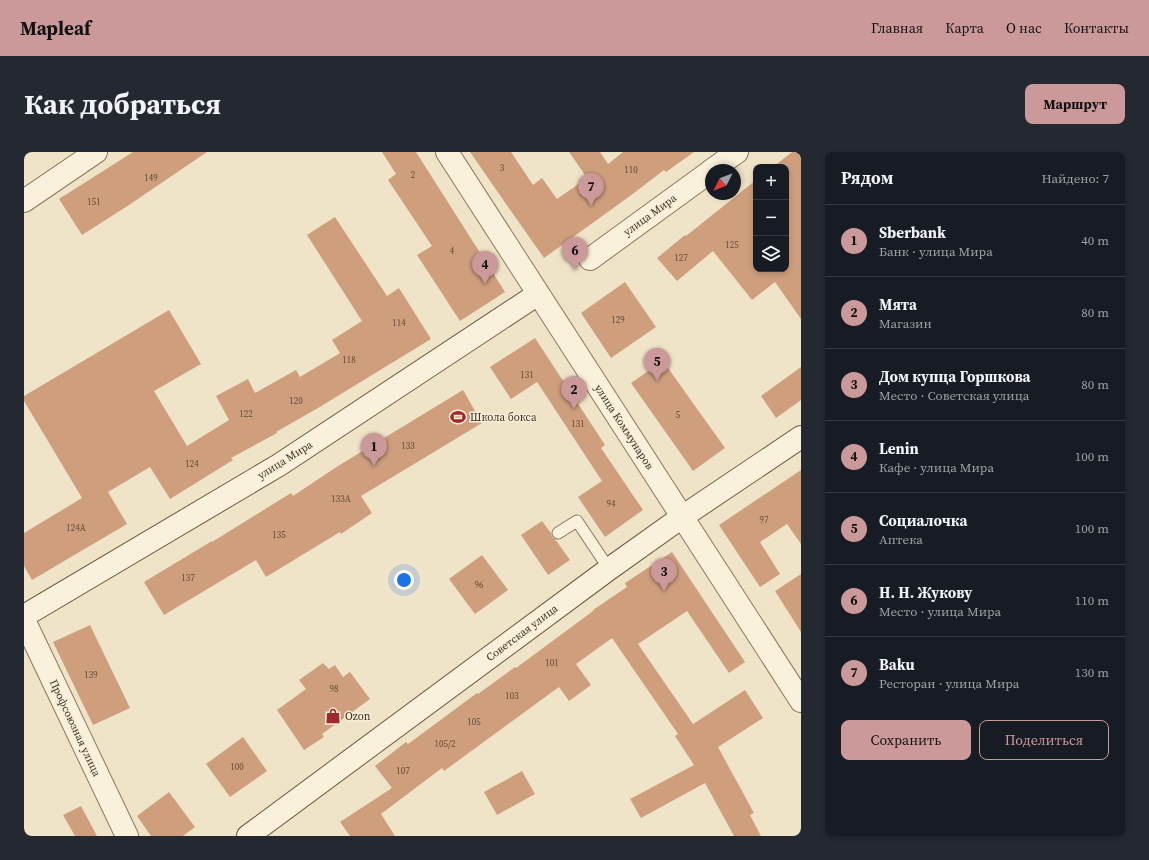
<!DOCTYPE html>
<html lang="ru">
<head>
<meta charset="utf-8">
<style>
  :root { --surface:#171b24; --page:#242831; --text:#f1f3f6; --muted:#9ea1a6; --line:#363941; --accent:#cc999b }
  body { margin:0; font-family:"Source Serif 4",serif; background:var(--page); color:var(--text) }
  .controls { position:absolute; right:12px; top:12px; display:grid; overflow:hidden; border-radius:8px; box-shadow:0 2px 6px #0003 }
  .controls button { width:36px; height:36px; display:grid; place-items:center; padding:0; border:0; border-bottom:1px solid var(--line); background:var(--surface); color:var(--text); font:20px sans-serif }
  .compass { position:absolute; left:681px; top:12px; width:36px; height:36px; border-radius:50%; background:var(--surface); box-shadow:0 2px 6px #0003; rotate:228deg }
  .you { position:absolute; left:380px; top:428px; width:14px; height:14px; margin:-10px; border:3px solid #fff; border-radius:50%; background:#1a73e8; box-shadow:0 0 0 6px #1a73e833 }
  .badge { display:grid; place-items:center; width:26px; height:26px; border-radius:50%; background:var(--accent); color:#111; font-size:13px; font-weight:700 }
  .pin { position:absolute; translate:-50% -33px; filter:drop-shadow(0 1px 2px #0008) }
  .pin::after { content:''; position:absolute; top:21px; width:14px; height:12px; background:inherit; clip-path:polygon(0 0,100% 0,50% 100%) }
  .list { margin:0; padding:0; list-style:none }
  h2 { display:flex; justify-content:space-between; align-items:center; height:52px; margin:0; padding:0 16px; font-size:17px }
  h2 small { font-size:13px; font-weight:400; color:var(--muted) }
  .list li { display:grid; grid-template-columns:26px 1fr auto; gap:12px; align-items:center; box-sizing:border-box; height:72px; padding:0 16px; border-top:1px solid var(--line) }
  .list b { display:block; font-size:15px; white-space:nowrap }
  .list p { margin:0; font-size:13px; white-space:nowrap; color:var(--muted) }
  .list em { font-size:13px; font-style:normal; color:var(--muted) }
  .actions { display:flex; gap:8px; padding:12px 16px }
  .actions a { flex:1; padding:9px 0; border:1px solid var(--accent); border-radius:8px; text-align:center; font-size:14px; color:var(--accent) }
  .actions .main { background:var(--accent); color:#111 }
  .icon { flex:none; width:22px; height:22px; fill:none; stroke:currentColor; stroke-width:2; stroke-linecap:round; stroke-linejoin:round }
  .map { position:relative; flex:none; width:777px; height:684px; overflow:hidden; border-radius:8px }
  header { display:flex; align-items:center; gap:24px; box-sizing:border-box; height:56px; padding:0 20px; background:var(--accent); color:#111 }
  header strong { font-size:19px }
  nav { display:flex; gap:22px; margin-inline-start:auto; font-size:14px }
  .intro { display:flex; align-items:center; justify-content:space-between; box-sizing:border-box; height:96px; padding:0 24px }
  h1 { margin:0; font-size:28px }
  .button { padding:10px 18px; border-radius:8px; background:var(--accent); color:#111; font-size:14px; font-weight:700 }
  main { display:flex; gap:24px; padding:0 24px }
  aside { flex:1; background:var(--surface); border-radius:8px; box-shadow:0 2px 6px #0003 }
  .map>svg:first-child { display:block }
  .building { fill:#cf9f7d }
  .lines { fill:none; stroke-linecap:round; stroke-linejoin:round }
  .lane-casing { stroke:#8d765c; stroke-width:13 }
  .street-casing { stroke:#8d765c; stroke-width:24 }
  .secondary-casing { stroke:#6f573f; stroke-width:24 }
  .lane { stroke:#faf1dc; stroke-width:11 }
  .street { stroke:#faf1dc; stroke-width:22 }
  .secondary { stroke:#faf1dc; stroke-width:22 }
  .labels { text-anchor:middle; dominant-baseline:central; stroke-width:3; stroke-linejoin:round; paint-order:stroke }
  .number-label { font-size:9px; fill:#624a37 }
  .street-label { font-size:11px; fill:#3d2e20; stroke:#f7eed8 }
  .poi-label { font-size:11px; fill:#3d2e20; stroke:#f7eed8; text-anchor:start }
</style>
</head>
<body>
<header>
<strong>Mapleaf</strong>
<nav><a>Главная</a><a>Карта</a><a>О нас</a><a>Контакты</a></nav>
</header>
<div class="intro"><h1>Как добраться</h1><a class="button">Маршрут</a></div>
<main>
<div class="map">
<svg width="777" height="684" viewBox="0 0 777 684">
  <rect width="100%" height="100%" fill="#f0e4c8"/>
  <!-- building -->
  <g class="building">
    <path d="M109,0h74l-78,53 -47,30 -23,-36z"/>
    <path d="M358,0h34l89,140 -45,29 -43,-66 15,-9 -44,-66 8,-6z"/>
    <path d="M446,0h41l22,33 9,-7 15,21 30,-21 -18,-26h31l8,12 15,-12h71l-28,20 -2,-2 -34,26 -86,62 -38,-54z"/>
    <path d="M768,0h9v167l-26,-37 -23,18 -39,-49 -36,30 -20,-23 28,-23 1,1 70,-56v89h30v-102h-13z"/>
    <path d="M311,65l52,79 12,-8 32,51 -113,69 -42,24 1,1 -46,25 2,2 -63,39 -20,-32 -42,25 19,32 -95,56 -8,-14v-33l58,-35 -58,-97v-5l145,-86 32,54 -47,27 33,55 42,-26 -13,-24 32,-17 7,14 41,-23 4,7 40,-24 -8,-13 30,-19 -55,-86z"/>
    <path d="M601,130l31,45 -45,31 -30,-45z"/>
    <path d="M511,186l70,107 -4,3 42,62 -38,27 -27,-40 24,-16 -65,-99 -26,17 -21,-32z"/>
    <path d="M639,209l62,87 -32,23 -62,-88z"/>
    <path d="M777,215v33l-25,18 -15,-22z"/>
    <path d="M439,238l19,33 -121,73 11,17 -31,21 -1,-2 -74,45 -10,-17 -92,55 -20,-33 68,-41v1l79,-49 2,3 45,-30z"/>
    <path d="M777,318v74l-14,-20 -27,18 20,32 -20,13 -41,-62z"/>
    <path d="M518,369l9,12 1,4 3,2 15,21 -22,15 -27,-40z"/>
    <path d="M648,400l73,110 -16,11 -42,-62 -49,33 55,80 52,-34 18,28 -45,29 36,66 -4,2 11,21h-27l-29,-53 -64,35 -11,-19 64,-34 -19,-29 3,-2 -66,-96 -36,26 15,21 -22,16 -10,-14 -115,84 -2,-3 -61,46 14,22h-45l-10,-14 52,-34 -17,-22 31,-24 2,2 69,-51 1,1 37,-27 1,1 77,-57v-1l34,-23 -2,-4z"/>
    <path d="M458,403l26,35 -33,24 -26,-35z"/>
    <path d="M777,422v58l-26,-41z"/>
    <path d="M66,473l40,83 -37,17 -40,-83z"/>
    <path d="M299,511l6,6 6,-4 8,12 7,-5 20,27 -48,35 2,3 -20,13 -27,-40 29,-21 -7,-9z"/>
    <path d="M219,585l24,34 -37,26 -24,-33z"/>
    <path d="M498,619l13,23 -38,21 -13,-23z"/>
    <path d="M145,640l26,35 -12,9h-32l-14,-20z"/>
    <path d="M57,654l16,30h-22l-12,-21z"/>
  </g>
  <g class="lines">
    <!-- lane casing -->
    <g class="lane-casing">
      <path id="lane" d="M534,381l19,-12 32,48"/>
    </g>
    <!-- street casing -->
    <g class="street-casing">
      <g id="street">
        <path d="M423,0l354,549"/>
        <path d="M688,18l25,-18"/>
        <path d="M0,49l72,-49"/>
        <path d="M566,107l121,-88"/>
        <path d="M0,468l103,216"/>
      </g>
    </g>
    <!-- secondary casing -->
    <g class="secondary-casing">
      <g id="secondary">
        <path d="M0,464l255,-151 259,-171"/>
        <path d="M224,684l361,-267 73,-52 119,-80"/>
      </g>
    </g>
    <!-- lane -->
    <use href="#lane" class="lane"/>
    <!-- street -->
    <use href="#street" class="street"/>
    <!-- secondary -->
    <use href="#secondary" class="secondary"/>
  </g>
  <!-- icons -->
  <defs>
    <g id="stadium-bare" transform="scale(1.2)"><path d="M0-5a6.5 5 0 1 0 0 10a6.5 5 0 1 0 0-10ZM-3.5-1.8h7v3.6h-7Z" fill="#9e2a2b" stroke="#f7eed8" stroke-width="2.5" paint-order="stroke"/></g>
    <g id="shop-bare" transform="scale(1.2)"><path d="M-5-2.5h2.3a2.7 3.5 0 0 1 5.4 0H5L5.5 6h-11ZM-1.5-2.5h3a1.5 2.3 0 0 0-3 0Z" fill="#9e2a2b" stroke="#f7eed8" stroke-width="2.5" paint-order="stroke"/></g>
  </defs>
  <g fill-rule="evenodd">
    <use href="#stadium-bare" x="434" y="265"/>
    <use href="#shop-bare" x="309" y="564"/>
  </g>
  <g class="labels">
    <!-- number labels -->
    <g class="number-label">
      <text x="478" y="16">3</text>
      <text x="607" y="18">110</text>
      <text x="389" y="23">2</text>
      <text x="127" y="26">149</text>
      <text x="70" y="50">151</text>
      <text x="708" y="93">125</text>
      <text x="428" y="99">4</text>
      <text x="657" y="106">127</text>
      <text x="594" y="168">129</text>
      <text x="375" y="171">114</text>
      <text x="325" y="208">118</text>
      <text x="503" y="223">131</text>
      <text x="272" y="249">120</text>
      <text x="222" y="262">122</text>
      <text x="654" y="263">5</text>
      <text x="554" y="272">131</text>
      <text x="384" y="294">133</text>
      <text x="168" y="312">124</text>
      <text x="317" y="347">133А</text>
      <text x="587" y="352">94</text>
      <text x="740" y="368">97</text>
      <text x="52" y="376">124А</text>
      <text x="255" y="383">135</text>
      <text x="164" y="426">137</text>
      <text x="455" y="433">96</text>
      <text x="528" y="511">101</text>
      <text x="67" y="523">139</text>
      <text x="310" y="537">98</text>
      <text x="488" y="544">103</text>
      <text x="450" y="570">105</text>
      <text x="421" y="592">105/2</text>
      <text x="213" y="615">100</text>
      <text x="379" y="619">107</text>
    </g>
    <!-- street labels -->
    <g class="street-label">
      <text transform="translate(626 63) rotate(-36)">улица Мира</text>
      <text transform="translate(600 275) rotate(57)">улица Коммунаров</text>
      <text transform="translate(261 308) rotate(-32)">улица Мира</text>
      <text transform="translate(498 481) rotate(-37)">Советская улица</text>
      <text transform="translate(51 576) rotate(65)">Профсоюзная улица</text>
    </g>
    <!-- poi labels -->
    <g class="poi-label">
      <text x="446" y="265">Школа бокса</text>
      <text x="321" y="564">Ozon</text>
    </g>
  </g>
</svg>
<div class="controls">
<button>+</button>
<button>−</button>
<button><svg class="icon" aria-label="layers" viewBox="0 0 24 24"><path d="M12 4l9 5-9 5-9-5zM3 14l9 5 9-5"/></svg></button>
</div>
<svg class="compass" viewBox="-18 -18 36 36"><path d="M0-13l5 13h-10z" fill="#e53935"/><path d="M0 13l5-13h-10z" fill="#9ea1a6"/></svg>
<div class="you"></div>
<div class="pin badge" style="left:350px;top:314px">1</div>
<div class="pin badge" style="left:550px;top:257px">2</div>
<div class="pin badge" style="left:640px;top:439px">3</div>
<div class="pin badge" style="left:461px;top:132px">4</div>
<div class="pin badge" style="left:633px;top:229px">5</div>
<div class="pin badge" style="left:551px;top:118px">6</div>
<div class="pin badge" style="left:567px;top:54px">7</div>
</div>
<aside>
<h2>Рядом<small>Найдено: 7</small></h2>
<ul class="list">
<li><span class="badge">1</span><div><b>Sberbank</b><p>Банк · улица Мира</p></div><em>40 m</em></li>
<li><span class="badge">2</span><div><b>Мята</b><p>Магазин</p></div><em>80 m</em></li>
<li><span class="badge">3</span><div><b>Дом купца Горшкова</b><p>Место · Советская улица</p></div><em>80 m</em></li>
<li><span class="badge">4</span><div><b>Lenin</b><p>Кафе · улица Мира</p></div><em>100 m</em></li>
<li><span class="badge">5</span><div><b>Социалочка</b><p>Аптека</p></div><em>100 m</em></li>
<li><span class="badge">6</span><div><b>Н. Н. Жукову</b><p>Место · улица Мира</p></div><em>110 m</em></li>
<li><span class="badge">7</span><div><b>Baku</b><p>Ресторан · улица Мира</p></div><em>130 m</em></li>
</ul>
<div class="actions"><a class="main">Сохранить</a><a>Поделиться</a></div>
</aside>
</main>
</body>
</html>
